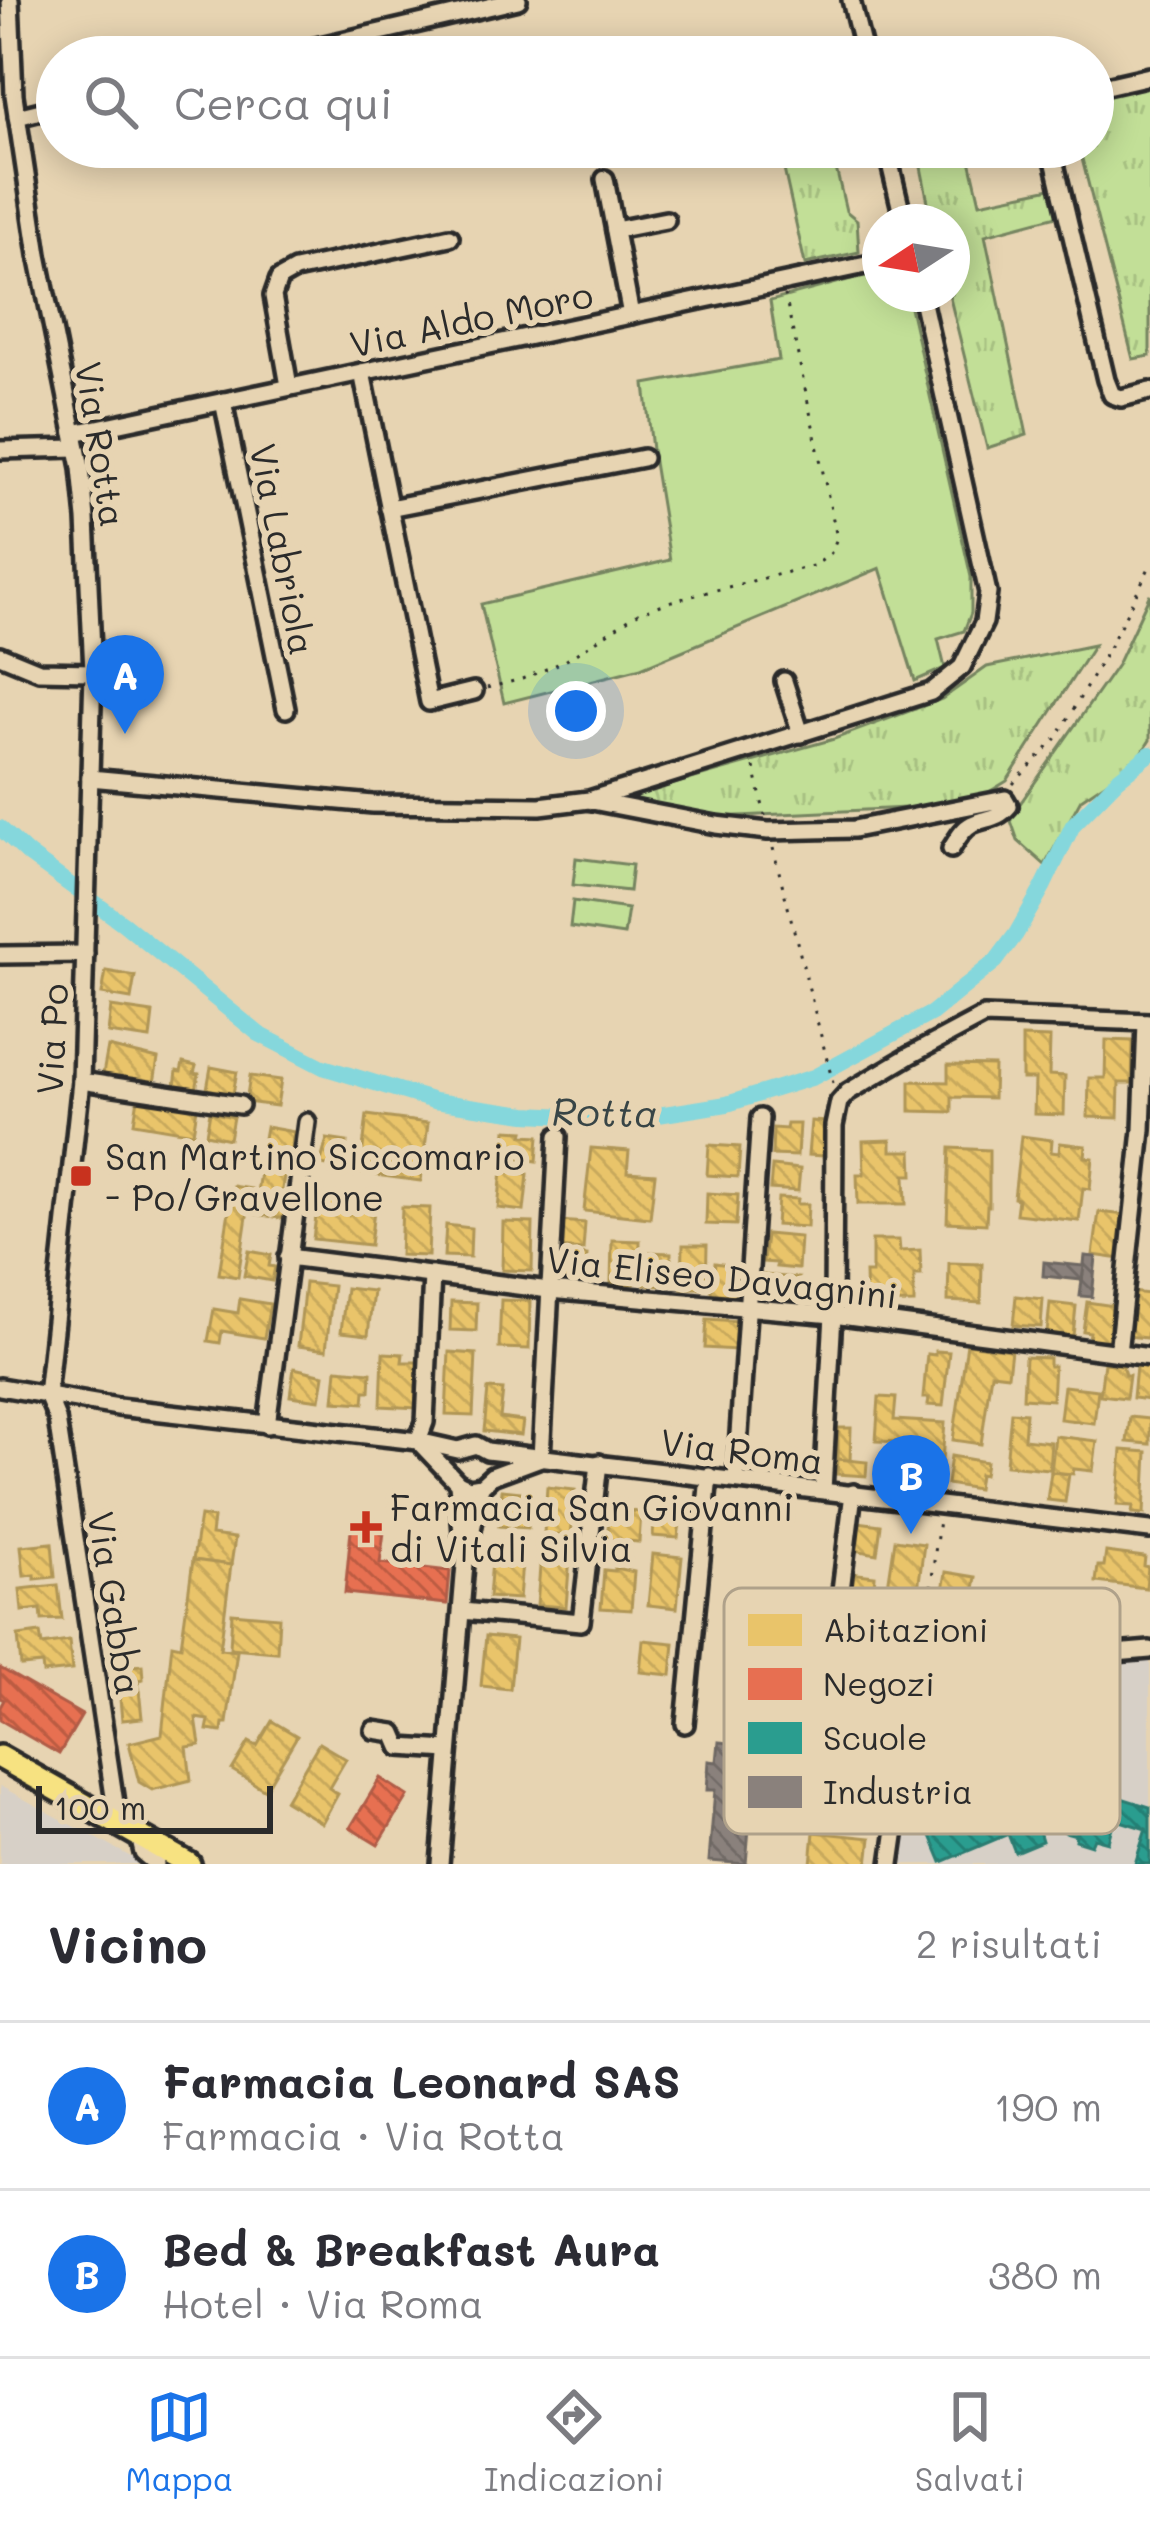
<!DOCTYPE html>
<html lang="it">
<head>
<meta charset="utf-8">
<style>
  :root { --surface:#fff; --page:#f2f2f3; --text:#2b2b33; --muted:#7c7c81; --line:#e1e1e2; --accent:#1a73e8 }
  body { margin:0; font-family:Mali,sans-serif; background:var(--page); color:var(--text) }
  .compass { position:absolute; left:862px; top:204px; width:108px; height:108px; border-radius:50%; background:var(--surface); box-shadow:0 6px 30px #0003; rotate:258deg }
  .scale { position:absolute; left:36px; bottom:30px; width:237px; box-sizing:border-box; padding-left:12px; border:6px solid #2b2b2b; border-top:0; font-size:33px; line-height:42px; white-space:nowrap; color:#2b2b2b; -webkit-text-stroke:9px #e7d4b2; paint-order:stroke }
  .you { position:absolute; left:576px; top:711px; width:42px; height:42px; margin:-30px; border:9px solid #fff; border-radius:50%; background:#1a73e8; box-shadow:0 0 0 18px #1a73e833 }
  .badge { display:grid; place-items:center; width:78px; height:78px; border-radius:50%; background:var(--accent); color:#fff; font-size:39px; font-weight:700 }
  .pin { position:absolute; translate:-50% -99px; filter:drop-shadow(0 3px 6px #0008) }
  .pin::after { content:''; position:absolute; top:63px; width:42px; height:36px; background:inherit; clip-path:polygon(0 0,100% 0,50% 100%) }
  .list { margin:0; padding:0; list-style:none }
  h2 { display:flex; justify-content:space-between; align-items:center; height:156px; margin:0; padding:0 48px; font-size:51px }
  h2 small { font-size:39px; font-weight:400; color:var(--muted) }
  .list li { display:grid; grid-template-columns:78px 1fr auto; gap:36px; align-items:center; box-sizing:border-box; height:168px; padding:0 48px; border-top:3px solid var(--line) }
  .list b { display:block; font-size:45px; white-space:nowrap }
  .list p { margin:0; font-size:39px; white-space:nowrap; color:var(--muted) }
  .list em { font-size:39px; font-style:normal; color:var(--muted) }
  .icon { flex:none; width:66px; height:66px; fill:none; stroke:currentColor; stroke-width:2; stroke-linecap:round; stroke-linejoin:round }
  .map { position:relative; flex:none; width:1150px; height:1864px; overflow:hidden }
  .search { position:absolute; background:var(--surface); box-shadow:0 6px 30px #0003; left:36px; right:36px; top:36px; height:132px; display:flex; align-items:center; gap:30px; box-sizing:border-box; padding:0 42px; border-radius:66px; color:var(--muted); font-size:45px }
  .sheet { height:492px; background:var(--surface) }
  nav { display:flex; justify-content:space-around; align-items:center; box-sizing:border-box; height:168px; border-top:3px solid var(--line); background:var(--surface); font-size:33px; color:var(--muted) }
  nav a { display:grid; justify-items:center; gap:6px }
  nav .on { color:var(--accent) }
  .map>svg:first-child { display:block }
  .built { fill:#d7d0c7 }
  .grass { fill:url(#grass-tufts); stroke:#768561; stroke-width:3 }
  .park { fill:#c2df97; stroke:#768561; stroke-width:3 }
  .homes { fill:url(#homes-back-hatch); stroke:#b09657; stroke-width:3 }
  .shops { fill:url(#shops-back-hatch); stroke:#af5b46; stroke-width:3 }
  .schools { fill:url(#schools-back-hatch); stroke:#2a7b71; stroke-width:3 }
  .industry { fill:url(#industry-back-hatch); stroke:#6e6764; stroke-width:3 }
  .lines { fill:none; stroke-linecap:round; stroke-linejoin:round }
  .canal { stroke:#85d7dc; stroke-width:16 }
  .minor-casing { stroke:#2b2b2b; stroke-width:24 }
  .major-casing { stroke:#2b2b2b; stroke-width:30 }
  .path { stroke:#2b2b2b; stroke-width:3; stroke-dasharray:3 9; stroke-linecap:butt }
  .minor { stroke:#e7d4b2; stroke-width:15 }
  .major { stroke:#f7e281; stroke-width:21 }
  .poi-dot { fill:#c8321e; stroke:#e7d4b2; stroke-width:4.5 }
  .labels { text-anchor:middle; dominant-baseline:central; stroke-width:12; stroke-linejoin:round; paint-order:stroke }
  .street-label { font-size:36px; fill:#2b2b2b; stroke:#e7d4b2 }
  .poi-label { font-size:36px; fill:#2b2b2b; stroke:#e7d4b2; text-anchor:start }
  .water-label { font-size:39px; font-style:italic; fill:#384546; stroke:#e7d4b2 }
  .key { fill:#e7d4b2; stroke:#afa18a; stroke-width:3 }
  .key-label { font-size:33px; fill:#2b2b2b }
</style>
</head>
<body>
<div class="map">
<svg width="1150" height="1864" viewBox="0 0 1150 1864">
  <defs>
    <pattern id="grass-tufts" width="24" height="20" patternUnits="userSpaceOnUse" patternTransform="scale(3)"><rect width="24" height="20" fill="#c2df97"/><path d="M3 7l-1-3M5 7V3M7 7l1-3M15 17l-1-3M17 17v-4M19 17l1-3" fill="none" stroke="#a7c082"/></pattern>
    <pattern id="homes-back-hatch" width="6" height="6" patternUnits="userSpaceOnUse" patternTransform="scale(3)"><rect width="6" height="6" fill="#e9c46a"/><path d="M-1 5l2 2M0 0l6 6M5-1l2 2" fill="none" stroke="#c8a95c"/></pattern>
    <pattern id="shops-back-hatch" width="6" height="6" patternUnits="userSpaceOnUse" patternTransform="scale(3)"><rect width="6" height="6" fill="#e76f51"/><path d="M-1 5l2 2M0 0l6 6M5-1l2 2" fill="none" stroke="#bb5b43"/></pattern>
    <pattern id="schools-back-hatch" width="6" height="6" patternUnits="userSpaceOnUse" patternTransform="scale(3)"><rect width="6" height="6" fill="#2a9d8f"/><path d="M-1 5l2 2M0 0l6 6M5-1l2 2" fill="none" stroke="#248075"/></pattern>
    <pattern id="industry-back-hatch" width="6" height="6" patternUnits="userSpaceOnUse" patternTransform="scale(3)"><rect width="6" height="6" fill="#8a817c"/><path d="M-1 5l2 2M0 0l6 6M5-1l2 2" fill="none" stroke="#716a66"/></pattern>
  </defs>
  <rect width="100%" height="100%" fill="#e7d4b2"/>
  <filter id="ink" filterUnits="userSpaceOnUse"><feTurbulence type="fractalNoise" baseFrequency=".00833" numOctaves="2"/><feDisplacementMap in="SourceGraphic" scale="24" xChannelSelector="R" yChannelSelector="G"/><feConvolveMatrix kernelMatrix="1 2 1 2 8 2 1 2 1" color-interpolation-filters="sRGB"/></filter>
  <g filter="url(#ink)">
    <!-- built -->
    <g class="built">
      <path d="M1103,1646l1,14 46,-5v209h-247l8,-79 -2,-24 13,-60 51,-40 2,10 81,-19z"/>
      <path d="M0,1786l144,78h-144z"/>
    </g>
    <!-- grass -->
    <g class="grass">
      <path d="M1150,85v271l-17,3 -54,-212h14v-48z"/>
      <path d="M779,147h52l15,64 11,9 2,32 -54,12z"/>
      <path d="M917,147h50l13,56 80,-17 8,27 -83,22 42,200 -40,13 -38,-154h3v-72h-20z"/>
      <path d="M1150,594v146l-14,22 -55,37 -36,66 -27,-24 -8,-23 107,-153z"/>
      <path d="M1094,645l-87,136 -23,14 -56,12 -211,10 -90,-20 207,-58 108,-40 45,-32z"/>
    </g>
    <!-- park -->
    <g class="park">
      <path d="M877,272h3v22h27l64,283v36l-7,18 -26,8 7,29 -30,13 -35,-113 -239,100 -137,35 -23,-99 189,-44 -18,-110 -7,-66 134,-24 -9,-59z"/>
      <path d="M576,858l56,7 -3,26 -56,-6z"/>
      <path d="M573,901l55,8 -4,26 -54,-8z"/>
    </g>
    <!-- homes -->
    <g class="homes">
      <path d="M106,971l29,5 -4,23 -29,-5z"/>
      <path d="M111,1007l42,6 -3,26 -42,-6z"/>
      <path d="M1022,1037l28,1 -1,37 16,1 -1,39 -30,-1 1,-35h-13z"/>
      <path d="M1106,1040l27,1 -1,42h-13l-1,35 -30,-1 1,-39h16z"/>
      <path d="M108,1047l50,12 -4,24 -51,-9z"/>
      <path d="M183,1063l13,3 -2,7 5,1 -3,16 -21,-4 2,-15 4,1z"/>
      <path d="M948,1065l46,1 -1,32 -41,-1v15l-42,-1v-30l38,1z"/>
      <path d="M211,1067l26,5 -4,22 -26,-5z"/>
      <path d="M250,1076l31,4 -4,26 -31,-4z"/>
      <path d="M138,1098l59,10 -4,25 -59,-10z"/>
      <path d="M210,1112l23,5 -4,22 -23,-5z"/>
      <path d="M367,1115l61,8 -7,58 -61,-8z"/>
      <path d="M811,1121l15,1 -3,34 -15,-1z"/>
      <path d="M787,1124h12l-2,32 -25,-1 1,-27 13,1z"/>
      <path d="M266,1127l28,5 -5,29 -28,-6z"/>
      <path d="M506,1130l18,1 -1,4 16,1 -2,25 -33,-5z"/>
      <path d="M1021,1136l31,4 -1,12 8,1 1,-10 26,3 -1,11 8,1 -3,31 -7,-1 -4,33 -63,-7 2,-15 -4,-1z"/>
      <path d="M327,1139l20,3 -3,26 -24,-3z"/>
      <path d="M891,1140v11h21l1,24h-8l1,29h-48l-1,-30h7l-1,-33z"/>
      <path d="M709,1145l31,2 -2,30 -31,-2z"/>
      <path d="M591,1148l38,3 -2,21 28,2 -5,44 -66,-7z"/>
      <path d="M950,1148l39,2v56h-2l-1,18 -39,-2z"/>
      <path d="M261,1166l24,3 -4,27 -24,-4z"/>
      <path d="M772,1166l28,3 -2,22 -28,-2z"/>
      <path d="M502,1171l26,3 -4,37 -26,-3z"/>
      <path d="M233,1186l18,3 -13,88 -19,-3z"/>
      <path d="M707,1193l31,2 -2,30 -30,-1z"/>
      <path d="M319,1194l20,3 -1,8h7l-1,9 4,1 1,-9 7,1 1,-8 18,2 -5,44 -57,-6z"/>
      <path d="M778,1198l20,1 -1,5h11l-1,23 -31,-2z"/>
      <path d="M258,1202l29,5 -2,12 -29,-5z"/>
      <path d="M402,1207l28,1 -2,48 -28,-1z"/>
      <path d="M1099,1212l27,3 -5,44 -28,-4z"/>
      <path d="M558,1221l27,2 -2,27 -24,-2z"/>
      <path d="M503,1222l30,1 -1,48 -30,-1z"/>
      <path d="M446,1225l25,3 -1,29 -26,-1z"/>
      <path d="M766,1234l34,3 -2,32 -22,-2 1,-4 -14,-1z"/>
      <path d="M612,1240l28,1 -1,31h-5v12l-23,-1z"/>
      <path d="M872,1240h27l1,11 20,-1 1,25h-7v28l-48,1 -1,-31h7z"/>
      <path d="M683,1245h24l-1,43h-24z"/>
      <path d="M249,1251l22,4 -2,11 6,1 -3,14 -28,-5z"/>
      <path d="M559,1252l28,3 -4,30 -26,-3z"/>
      <path d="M645,1252l26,1 -1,32 -26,-1z"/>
      <path d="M715,1263l26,4 -4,30 -26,-4z"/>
      <path d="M949,1263l33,1 -1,39 -33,-2z"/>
      <path d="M762,1275l37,3 -2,21 -8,-1v3l-29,-2z"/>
      <path d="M305,1283l28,3 -7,64 -28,-4z"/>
      <path d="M346,1288l27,3 -5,44 -27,-3z"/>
      <path d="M1131,1292l19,2 -3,44 -21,-2z"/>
      <path d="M1016,1296l27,3 -2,28 -28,-2z"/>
      <path d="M240,1299l30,5 -6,34 -42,-7 -2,12 -12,-2 6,-32 24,4z"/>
      <path d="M501,1300l29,1 -1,48 -30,-1z"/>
      <path d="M451,1302l26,1 -1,28 -26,-1z"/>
      <path d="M1087,1302l27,4 -6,36 -19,-3 1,-7 -7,-1z"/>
      <path d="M1050,1303l26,3 -3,30 -26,-3z"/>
      <path d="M707,1319l31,2 -2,29 -31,-2z"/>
      <path d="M967,1344l44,6 -3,25 -17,-2 -10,71 -28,-4z"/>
      <path d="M935,1351l14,1 -6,54 -15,-1 1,-7h-6l4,-44 8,1z"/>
      <path d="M449,1352l27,2 -3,62 -27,-1z"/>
      <path d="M383,1353l20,1 -1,8h18l-2,46 -37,-2z"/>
      <path d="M1025,1357l24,1v8h5l-2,34 -29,-2z"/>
      <path d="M1104,1363l18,2 3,10h4l-3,23 -26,-3z"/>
      <path d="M1136,1366l14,1v33l-17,-2z"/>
      <path d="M294,1368l30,7 -4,25 -30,-4z"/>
      <path d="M337,1369l34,3 -1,19h-5l-1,12 -30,-2z"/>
      <path d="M1064,1386l34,4 -4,33 -34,-4z"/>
      <path d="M488,1389l15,1 -3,28 23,3 -2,14 -37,-4z"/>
      <path d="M879,1397l17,1 -2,22 51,3 -5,63 -39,-3 2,-41 -27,-1z"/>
      <path d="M1011,1412l15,1 -2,26 27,3 -2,27 -43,-4z"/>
      <path d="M1130,1417l20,2v25l-23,-2z"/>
      <path d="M838,1428h13l-1,33 -12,-2z"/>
      <path d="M1055,1436l42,5 -4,30 -19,-2 -1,5 -22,-2z"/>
      <path d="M1122,1450l25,2 -3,62 -12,-1 1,-7 -16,-1z"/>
      <path d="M951,1456l35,6 -2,13 -5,-1 -2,15 -30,-5z"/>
      <path d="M838,1459l29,3 -1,14 -29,-2z"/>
      <path d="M1051,1472l18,2 -4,28 -18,-2z"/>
      <path d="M547,1487l28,3 -4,46 -27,-2z"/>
      <path d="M502,1490l29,3 -3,35 -29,-2z"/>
      <path d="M656,1500l22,2 -1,12 4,1 -3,23 -25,-2z"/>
      <path d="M610,1509l31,3 -2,30 -32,-3z"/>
      <path d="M200,1516l13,2 -2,17 24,3 -4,27 -38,-5z"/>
      <path d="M858,1522l23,3 -4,29 -23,-4z"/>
      <path d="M895,1540l29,4 -7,53 -30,-4z"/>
      <path d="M52,1543l3,34 -20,2v-4l-11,1 -3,-30z"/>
      <path d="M493,1548l30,2 -4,49 -30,-2z"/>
      <path d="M1106,1552l39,5 -1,9 4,1 -2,21 -50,-6 2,-16h6z"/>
      <path d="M541,1554l29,2 -4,51 -29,-2z"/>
      <path d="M653,1554l29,3 -5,51 -29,-3z"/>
      <path d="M193,1560l38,5 -11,84 17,2 -10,72h-4l-1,9 -15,-2 2,-10 -13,-2 4,27 -13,2 4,33 -39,10 -13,-8 -10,-39 33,-8 10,-91 9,2z"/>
      <path d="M615,1568l19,4 -3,38 -30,-2 3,-38 11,1z"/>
      <path d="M946,1572l30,5 -14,83 -30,-4 4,-26 6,1 6,-39 -5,-1z"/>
      <path d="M850,1573l25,3 -4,35 -18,-2 1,-6h-8z"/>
      <path d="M58,1585l4,34 -20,1 -1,-11 -19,2 -2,-22z"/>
      <path d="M232,1613l47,4 -2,35 -47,-4z"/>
      <path d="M40,1633l2,12 27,-4 3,29 -29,3 -1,-9 -21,2 -3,-30z"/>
      <path d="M486,1636l29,3 -5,50 -29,-3z"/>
      <path d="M643,1640l31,3 -3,32 -31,-3z"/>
      <path d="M142,1665l1,14 -5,1 4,38 -20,2 -5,-53z"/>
      <path d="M272,1721l25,15 -32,54 -33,-20 17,-28 8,4z"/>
      <path d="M319,1743l27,16 -17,29 9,6 -16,29 -37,-22z"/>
      <path d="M814,1832l57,6 -3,26h-57z"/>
    </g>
    <!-- shops -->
    <g class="shops">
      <path d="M352,1520l33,4 -5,39 70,8 -3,33 -102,-11z"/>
      <path d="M0,1668l82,47 -23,39 -59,-34v-13l4,-7 -4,-2z"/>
      <path d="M380,1778l28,18 -30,49 -28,-17z"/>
    </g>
    <!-- schools -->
    <g class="schools">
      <path d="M1044,1746l11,25 -31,13 18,46 -3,1 3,10 -27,11 -7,-18 -66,28 -20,-48 74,-31 -6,-15z"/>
      <path d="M1080,1785l70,22v57h-15l11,-35 -32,-10 -6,23 -14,-4 -3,7 -16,-5 1,-5 -11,-3z"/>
    </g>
    <!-- industry -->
    <g class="industry">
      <path d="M1085,1256l11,1 -4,40 -12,-1z"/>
      <path d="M1044,1262l40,4 -2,14 -39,-4z"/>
      <path d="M719,1742l33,3 -1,23 33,3 -3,47 -31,-2 -4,48 -37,-3 6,-71h-8l2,-29 8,1z"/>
    </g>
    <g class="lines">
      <!-- canal -->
      <path class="canal" d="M0,828l29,27 95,69 135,110 64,33 111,34 92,13 107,5 94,-15 87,-27 118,-64 64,-52 20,-27 27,-47 30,-62 45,-46 32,-25"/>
      <!-- minor casing -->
      <g class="minor-casing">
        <g id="minor">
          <path d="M10,0l4,95 24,160 43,213 5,51 7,153 -12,409 -34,314 10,24 58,384 1,20"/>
          <path d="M851,0l14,57"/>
          <path d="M273,57l245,-57"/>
          <path d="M1093,89l57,-13"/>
          <path d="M17,117l40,-10"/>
          <path d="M886,147l18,75"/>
          <path d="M1051,147l55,233 6,15 9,3 29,-7"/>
          <path d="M605,179l26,136"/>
          <path d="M615,230l51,-10"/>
          <path d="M362,372l67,330 45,-11"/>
          <path d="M289,386l-16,-90 6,-17 16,-9 155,-33"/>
          <path d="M223,401l63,308"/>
          <path d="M74,433l806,-171"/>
          <path d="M0,450l77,-2"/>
          <path d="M389,508l254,-50"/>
          <path d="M0,655l39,16 54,1"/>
          <path d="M784,681l17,53"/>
          <path d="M90,778l283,26 167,2 49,-6 342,-108 31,-25 22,-45 4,-29 -67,-299"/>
          <path d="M592,801l124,24 52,6 86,-2 151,-30 4,7c-12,14 -22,11 -37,18 -10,5 -15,16 -21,25"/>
          <path d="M0,955l85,-1"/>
          <path d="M81,1081l159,24"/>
          <path d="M288,1257l261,33 284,25 317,42"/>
          <path d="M1118,1353l24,-223 4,-108"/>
          <path d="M0,1387l118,20 300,34 40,9 18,-5 11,6 663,79"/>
          <path d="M267,1425l40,-303"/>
          <path d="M418,1441l7,-19 7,-147"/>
          <path d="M420,1443l38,40 11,5 12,-2 11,-10 46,-17"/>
          <path d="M541,1458l17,-322"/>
          <path d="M736,1479l24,-361"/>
          <path d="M458,1483l5,63"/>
          <path d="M823,1490l10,-175 1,-189 5,-24 9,-10 61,-36 75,-40 166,6"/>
          <path d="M462,1611l119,11 18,-159"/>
          <path d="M989,1683l67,-25 94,-8"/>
          <path d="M829,1688l24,-195"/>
          <path d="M685,1724l24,-248"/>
          <path d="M374,1730l20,3 6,14 49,3"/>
          <path d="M844,1789l55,6"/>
          <path d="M1040,1792l23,-10 11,-34 27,-43v-51"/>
          <path d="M139,1836l4,17 13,11"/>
          <path d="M440,1864l25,-300 16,-78"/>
          <path d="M891,1864l21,-146"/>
        </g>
      </g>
      <!-- major casing -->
      <g class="major-casing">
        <path id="major" d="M0,1757l189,107"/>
      </g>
      <!-- path -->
      <g class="path">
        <path d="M487,688l35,-9 43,-18 73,-48 34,-12 144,-36 15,-12 6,-15 -52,-243"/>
        <path d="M754,767l11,49"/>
        <path d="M1013,784l43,-45 52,-89 42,-84"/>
        <path d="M773,848l60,235"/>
        <path d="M917,1706l22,-187"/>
      </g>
      <!-- minor -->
      <use href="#minor" class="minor"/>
      <!-- major -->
      <use href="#major" class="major"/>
    </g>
  </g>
  <!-- markers -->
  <g class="poi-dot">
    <rect x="69" y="1164" width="24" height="24" rx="6"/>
    <path d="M360 1509h12v12h12v12h-12v12h-12v-12h-12v-12h12z"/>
  </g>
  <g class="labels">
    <!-- street labels -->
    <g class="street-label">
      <text transform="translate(471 318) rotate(-12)">Via Aldo Moro</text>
      <text transform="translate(102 444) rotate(81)">Via Rotta</text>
      <text transform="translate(284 549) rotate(79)">Via Labriola</text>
      <text transform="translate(51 1039) rotate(-87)">Via Po</text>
      <text transform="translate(722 1276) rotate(6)">Via Eliseo Davagnini</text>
      <text transform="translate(742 1450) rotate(7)">Via Roma</text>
      <text transform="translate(116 1603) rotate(81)">Via Gabba</text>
    </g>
    <!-- poi labels -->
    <g class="poi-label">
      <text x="105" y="1155">San Martino Siccomario<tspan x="105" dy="41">- Po/Gravellone</tspan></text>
      <text x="390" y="1506">Farmacia San Giovanni<tspan x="390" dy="41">di Vitali Silvia</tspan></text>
    </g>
    <!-- water labels -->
    <g class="water-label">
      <text transform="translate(605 1111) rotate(1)">Rotta</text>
    </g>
  </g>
  <!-- legend -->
  <rect x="724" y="1588" width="396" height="246" rx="18" class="key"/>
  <rect x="748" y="1614" width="54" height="32" fill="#e9c46a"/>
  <rect x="748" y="1668" width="54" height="32" fill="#e76f51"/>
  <rect x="748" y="1722" width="54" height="32" fill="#2a9d8f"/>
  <rect x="748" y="1776" width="54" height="32" fill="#8a817c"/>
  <g class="key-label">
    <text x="823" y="1642">Abitazioni</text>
    <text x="823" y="1696">Negozi</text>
    <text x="823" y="1750">Scuole</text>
    <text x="823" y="1804">Industria</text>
  </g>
</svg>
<svg class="compass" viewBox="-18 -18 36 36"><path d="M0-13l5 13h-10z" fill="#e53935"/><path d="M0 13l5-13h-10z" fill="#7c7c81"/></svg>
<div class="scale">100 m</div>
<div class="you"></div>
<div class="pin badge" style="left:125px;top:734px">A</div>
<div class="pin badge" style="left:911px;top:1534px">B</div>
<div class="search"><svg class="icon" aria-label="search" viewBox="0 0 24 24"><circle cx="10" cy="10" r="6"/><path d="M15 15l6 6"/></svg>Cerca qui</div>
</div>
<section class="sheet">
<h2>Vicino<small>2 risultati</small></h2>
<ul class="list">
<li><span class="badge">A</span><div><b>Farmacia Leonard SAS</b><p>Farmacia · Via Rotta</p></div><em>190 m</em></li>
<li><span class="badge">B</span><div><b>Bed &amp; Breakfast Aura</b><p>Hotel · Via Roma</p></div><em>380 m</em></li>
</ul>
</section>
<nav>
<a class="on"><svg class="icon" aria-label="map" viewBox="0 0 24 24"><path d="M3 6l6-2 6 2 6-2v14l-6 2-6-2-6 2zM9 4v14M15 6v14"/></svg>Mappa</a>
<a><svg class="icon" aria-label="directions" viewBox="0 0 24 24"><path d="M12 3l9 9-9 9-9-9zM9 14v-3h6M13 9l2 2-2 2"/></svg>Indicazioni</a>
<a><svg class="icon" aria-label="saved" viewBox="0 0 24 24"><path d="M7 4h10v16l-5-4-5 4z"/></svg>Salvati</a>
</nav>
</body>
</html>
